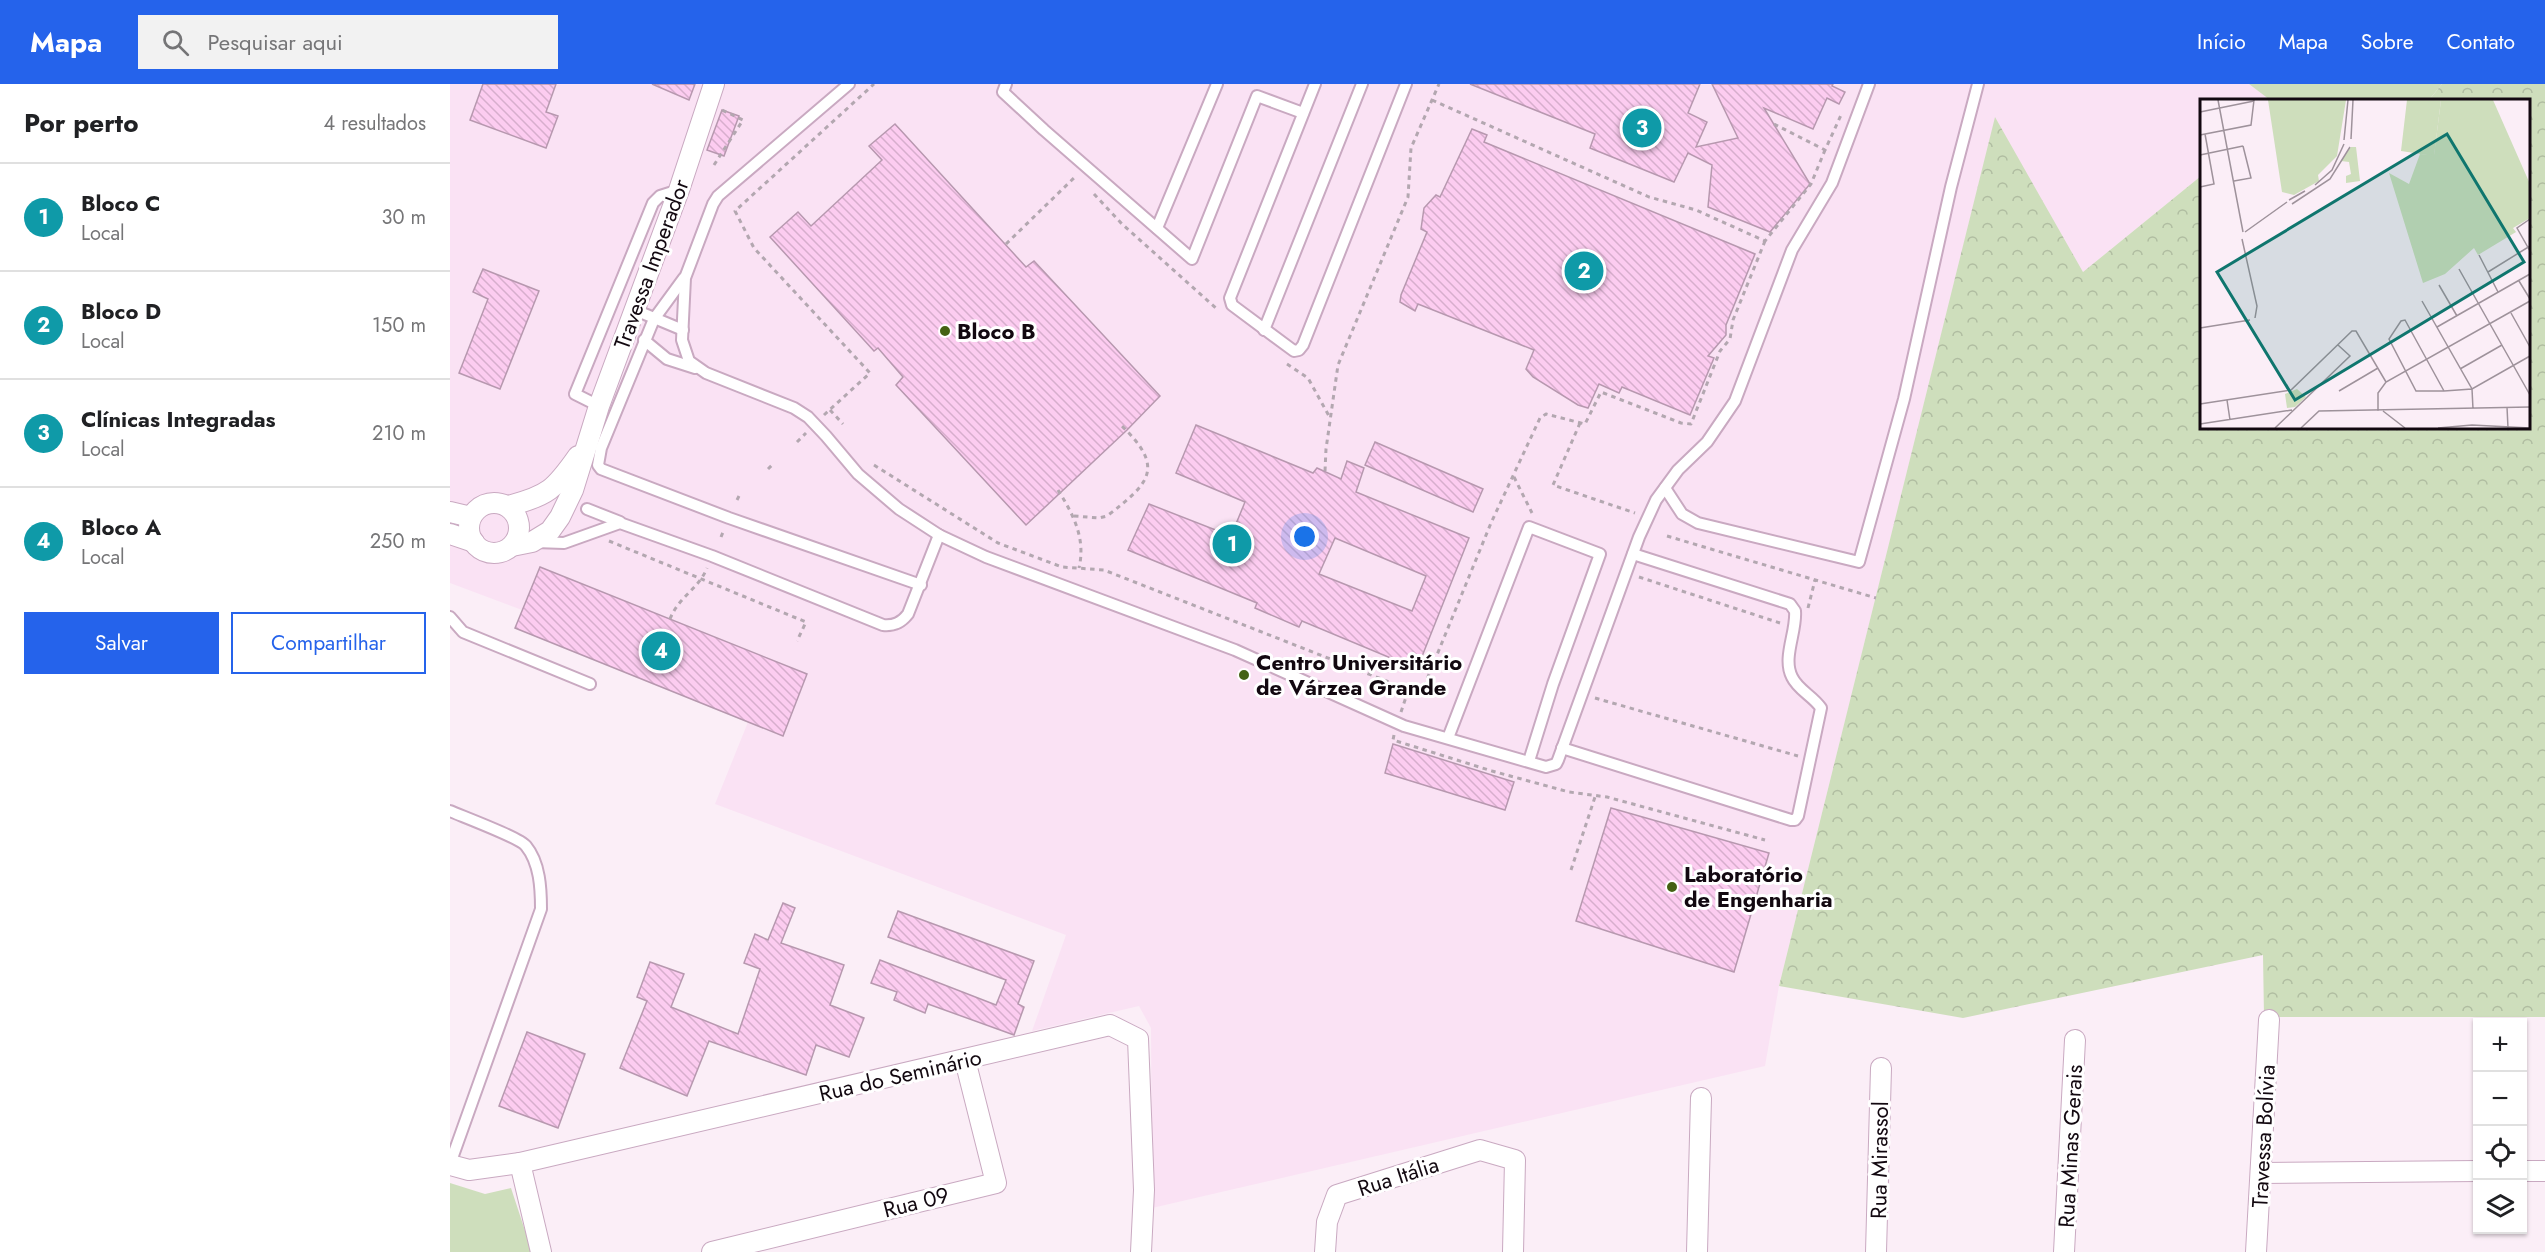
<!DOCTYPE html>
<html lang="pt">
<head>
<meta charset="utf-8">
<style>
  :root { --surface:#fff; --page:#f2f2f2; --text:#202124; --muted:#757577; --line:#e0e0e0; --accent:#2563eb }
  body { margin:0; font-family:Jost,sans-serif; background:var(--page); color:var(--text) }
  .controls { position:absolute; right:18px; bottom:18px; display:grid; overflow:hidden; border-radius:0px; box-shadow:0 2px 4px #0004 }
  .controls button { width:54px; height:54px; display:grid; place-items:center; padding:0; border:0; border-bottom:2px solid var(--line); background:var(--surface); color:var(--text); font:30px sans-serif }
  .you { position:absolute; left:855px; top:453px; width:21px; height:21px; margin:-15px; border:4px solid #fff; border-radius:50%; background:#1a73e8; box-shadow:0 0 0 9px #1a73e833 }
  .badge { display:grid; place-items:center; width:39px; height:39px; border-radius:50%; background:var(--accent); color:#fff; font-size:20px; font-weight:700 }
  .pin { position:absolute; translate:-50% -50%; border:3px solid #fff; box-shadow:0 2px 6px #0006 }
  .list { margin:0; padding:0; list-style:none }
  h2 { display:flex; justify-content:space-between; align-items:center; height:78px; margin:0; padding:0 24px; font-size:26px }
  h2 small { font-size:20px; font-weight:400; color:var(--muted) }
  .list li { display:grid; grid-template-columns:39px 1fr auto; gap:18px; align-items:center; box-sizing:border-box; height:108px; padding:0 24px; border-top:2px solid var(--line) }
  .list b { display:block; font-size:22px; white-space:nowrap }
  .list p { margin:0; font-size:20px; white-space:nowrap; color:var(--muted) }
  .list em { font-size:20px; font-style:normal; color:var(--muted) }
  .actions { display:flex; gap:12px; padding:18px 24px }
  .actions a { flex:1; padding:14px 0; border:2px solid var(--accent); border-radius:0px; text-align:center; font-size:21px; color:var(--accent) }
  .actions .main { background:var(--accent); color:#fff }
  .icon { flex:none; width:33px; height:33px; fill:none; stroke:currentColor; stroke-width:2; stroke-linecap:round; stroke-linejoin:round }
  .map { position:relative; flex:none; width:2095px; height:1168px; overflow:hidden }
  header { display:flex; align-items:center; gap:36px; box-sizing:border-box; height:84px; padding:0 30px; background:var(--accent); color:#fff }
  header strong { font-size:28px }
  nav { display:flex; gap:33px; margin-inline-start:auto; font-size:21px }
  .search { width:420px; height:54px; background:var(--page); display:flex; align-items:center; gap:15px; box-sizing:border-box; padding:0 21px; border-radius:0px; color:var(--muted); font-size:22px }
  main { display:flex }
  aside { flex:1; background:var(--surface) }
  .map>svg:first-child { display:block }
  .built { fill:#fae2f4 }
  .green { fill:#cedebc }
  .forest { fill:url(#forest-crowns) }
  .building { fill:url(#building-back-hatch); stroke:#b798af; stroke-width:1.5; fill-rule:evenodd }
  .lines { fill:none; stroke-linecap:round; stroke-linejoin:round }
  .service-casing { stroke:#c9a9c1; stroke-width:14 }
  .minor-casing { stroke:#c9a9c1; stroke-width:22 }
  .path { stroke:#b3a7b0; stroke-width:3; stroke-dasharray:4.5 4.5; stroke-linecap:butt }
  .service { stroke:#fff; stroke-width:10 }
  .minor { stroke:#fff; stroke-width:20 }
  .poi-dot { fill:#446113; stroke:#fff; stroke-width:2 }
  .labels { text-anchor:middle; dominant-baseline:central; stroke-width:6; stroke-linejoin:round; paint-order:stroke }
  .street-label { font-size:22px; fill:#120810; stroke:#fff }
  .poi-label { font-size:22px; font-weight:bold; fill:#120810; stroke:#fff; text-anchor:start }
  .inset-road { fill:none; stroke:#9e929b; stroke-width:1.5 }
  .view { fill:#0f766e; fill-opacity:0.15; stroke:#0f766e; stroke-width:3 }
  .inset-edge { fill:none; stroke:#120810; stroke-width:3 }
</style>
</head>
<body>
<header>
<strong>Mapa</strong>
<div class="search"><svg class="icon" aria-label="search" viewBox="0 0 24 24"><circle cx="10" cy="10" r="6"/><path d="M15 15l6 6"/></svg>Pesquisar aqui</div>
<nav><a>Início</a><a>Mapa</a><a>Sobre</a><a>Contato</a></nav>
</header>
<main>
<aside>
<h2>Por perto<small>4 resultados</small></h2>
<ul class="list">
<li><span class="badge" style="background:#0f9aa8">1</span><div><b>Bloco C</b><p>Local</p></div><em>30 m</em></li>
<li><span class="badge" style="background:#0f9aa8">2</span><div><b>Bloco D</b><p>Local</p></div><em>150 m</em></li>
<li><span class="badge" style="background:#0f9aa8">3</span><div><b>Clínicas Integradas</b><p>Local</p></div><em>210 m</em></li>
<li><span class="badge" style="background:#0f9aa8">4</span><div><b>Bloco A</b><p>Local</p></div><em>250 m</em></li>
</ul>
<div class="actions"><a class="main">Salvar</a><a>Compartilhar</a></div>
</aside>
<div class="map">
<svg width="2095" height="1168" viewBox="0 0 2095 1168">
  <defs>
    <pattern id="forest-crowns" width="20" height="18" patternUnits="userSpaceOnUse" patternTransform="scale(1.5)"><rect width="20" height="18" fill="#cedebc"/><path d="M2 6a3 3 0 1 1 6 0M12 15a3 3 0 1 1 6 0" fill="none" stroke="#b0bda1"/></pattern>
    <pattern id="building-back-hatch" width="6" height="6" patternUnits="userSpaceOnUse" patternTransform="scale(1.5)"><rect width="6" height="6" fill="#fcccf0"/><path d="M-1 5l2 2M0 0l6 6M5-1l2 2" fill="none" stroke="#d7aecd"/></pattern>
  </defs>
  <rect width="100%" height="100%" fill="#fbeef7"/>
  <!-- built -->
  <path class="built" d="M0,0h1799l21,16h-68l-1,76 -118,96 -88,-154 -216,868 -14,80 -613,142 -1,-180 -12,-22 -107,25 34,-96 -351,-131 33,-82 -233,-94 7,-18 -72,-27z"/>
  <!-- green -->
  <g class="green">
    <path d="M1799,0h193l-13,16h-159z"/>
    <path d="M0,1099l35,11 26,-6 21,64h-82z"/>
  </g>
  <!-- forest -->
  <path class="forest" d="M1992,0h103v933h-281l-1,-62 -300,63 -184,-32 216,-869 88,155 118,-96 1,252h326v-328h-99z"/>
  <!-- building -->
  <g class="building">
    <path d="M33,0h73l-10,28 12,4 -12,32 -76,-28z"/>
    <path d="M202,0h43l-6,16z"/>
    <path d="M1020,0h230l-12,29 19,9 -11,25 42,-9 -26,-54h121l-1,2 13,6 -6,12 -12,-6 -14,31 -49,-21 46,76 -40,48 -62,-25 4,-42 -24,-12 -14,29 -84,-34 5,-14z"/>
    <path d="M272,26l17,6 -15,40 -17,-6z"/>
    <path d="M445,40l131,143 8,-6 126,135 -33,34 -101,95 -130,-140 7,-8 -25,-29 -4,3 -104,-114 28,-25 13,14 71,-66 -13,-14z"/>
    <path d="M1022,45l15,6 -3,7 271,112 -29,71v10l-18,21 6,2 -24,57 -68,-28 -3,6 -20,-9 -11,24 -10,-3 -45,-28 -7,-8 8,-19 -116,-46 -3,7 -15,-9 1,-7 26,-63 -6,-3 3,-21 12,-13 4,2z"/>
    <path d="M33,185l56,22 -39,98 -41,-16 29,-74 -15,-7z"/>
    <path d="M746,341l117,48 4,-5 24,11 6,-18 17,7 -8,24 113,46 -52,131 -115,-48 -3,6 -44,-19 2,-5 -129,-53 21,-46 82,32 14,-34 -69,-29zM885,454l91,38 -14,35 -93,-37z"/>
    <path d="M925,358l108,47 -10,23 -108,-47z"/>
    <path d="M90,483l267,107 -24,62 -268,-108z"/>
    <path d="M943,660l121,38 -9,28 -120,-37z"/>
    <path d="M1161,724l158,45 -35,119 -158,-51z"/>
    <path d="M333,819l12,5 -14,35 63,22 -14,40 34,13 -15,39 -33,-12 -10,30 -97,-34 -22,55 -67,-28 27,-67 -10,-4 13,-35 34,12 -13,33 67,27 22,-65 -16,-6 11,-29 13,6z"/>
    <path d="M448,827l136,50 -16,43 6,3 -10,28 -86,-31 -3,9 -31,-13 3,-8 -26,-9 9,-23 116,45 10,-25 -118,-43z"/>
    <path d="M77,948l58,22 -27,74 -59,-22z"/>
  </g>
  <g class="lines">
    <!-- service casing -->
    <g class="service-casing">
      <g id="service">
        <path d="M399,0l-131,112 -5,8 -28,74 -3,62 7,21 17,12 88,35 14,9 18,19 32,38 41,35 40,26 47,22 249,93 169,76 142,41 10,-3 2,-4 81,-223 17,-37 22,-30 29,-28 28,-41 57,-151 40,-67 37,-99"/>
        <path d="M556,0l-3,8 41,38 148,129 65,-163 46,17"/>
        <path d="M865,0l-85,214 2,7 62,46 5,-1 4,-5 103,-261"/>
        <path d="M707,144l60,-144"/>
        <path d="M234,194l-30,41 -53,129 -3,17 3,4 128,49 192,67"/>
        <path d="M185,226l48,20"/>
        <path d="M814,246l98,-246"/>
        <path d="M194,256l23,19 28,9"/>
        <path d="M149,322l-24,-12 78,-191 7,-7 19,-6"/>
        <path d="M1215,404l17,26 16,9 161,39 45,-163 47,-212 27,-103"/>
        <path d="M137,425l33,13"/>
        <path d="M85,458l29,1 56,-20 92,33 171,69c11,1 18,-2 25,-11l31,-79"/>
        <path d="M0,533l13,15 127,52"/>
        <path d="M998,654l81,-211 71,27 -47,130 -24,77"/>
        <path d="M1112,664l229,72h4l3,-4 23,-108c-8,-12 -23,-18 -29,-31 -10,-19 5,-46 3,-66l-5,-7 -157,-50"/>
        <path d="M0,727c14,6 70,27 76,35 14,17 15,43 15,63l-91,255"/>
      </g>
    </g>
    <!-- minor casing -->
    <g class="minor-casing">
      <g id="minor">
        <circle cx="44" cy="444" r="25"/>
        <path d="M58,422c40,-10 47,-17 70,-50"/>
        <path d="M0,428l21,5"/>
        <path d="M0,450l24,8"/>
        <path d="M62,462l20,-4 18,-11 10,-14 13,-27 26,-84 80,-216 35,-106"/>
        <path d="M70,1079l21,89"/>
        <path d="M0,1081l19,5 51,-7 590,-138 28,14 6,151 -3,62"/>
        <path d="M2072,1087h23"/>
        <path d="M1811,1089l217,-2"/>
        <path d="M262,1168l284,-69 -31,-123"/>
        <path d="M875,1168l2,-30 10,-27 143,-45 35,10 -2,92"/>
        <path d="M1247,1168l4,-154"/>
        <path d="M1426,1168l5,-184"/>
        <path d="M1614,1168l11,-212"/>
        <path d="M1806,1168l13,-232"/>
      </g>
    </g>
    <!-- path -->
    <g class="path">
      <path d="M982,16l217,97 47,13 69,31 46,-57 14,-34"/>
      <path d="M1324,40l51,26 17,-37"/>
      <path d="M264,81l29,-45 -21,-10"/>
      <path d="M644,110l28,30 96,86"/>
      <path d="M556,160l70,-68"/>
      <path d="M837,280l21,14 21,38"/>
      <path d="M380,326l13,14"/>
      <path d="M374,331l46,-42 -116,-125 -19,-37 139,-127"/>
      <path d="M1130,339l-27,62 82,28"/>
      <path d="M347,358l9,-9"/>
      <path d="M424,381l124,78 64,24 42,3 313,123 6,-4 68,-166 49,-105 6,-4 39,10 16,-32 80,31 10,1 29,-73 10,-12 3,-19 32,-79"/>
      <path d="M318,385l4,-4"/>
      <path d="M875,387l1,-22 12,-84 70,-168 3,-49 28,-64"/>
      <path d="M1064,393l18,36"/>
      <path d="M608,406c15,24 28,48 21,78"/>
      <path d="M287,416l2,-4"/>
      <path d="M624,432l25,2 8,-2c43,-33 58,-48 15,-90"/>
      <path d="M1217,452l209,62"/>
      <path d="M271,453l2,-5"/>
      <path d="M159,457l197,81 -9,19"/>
      <path d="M33,474l17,1"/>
      <path d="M1189,493l141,46"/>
      <path d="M1358,524l7,-28"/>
      <path d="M220,535c9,-23 28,-29 37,-51"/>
      <path d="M1145,614l203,58"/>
      <path d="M951,628l7,-21"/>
      <path d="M944,651l-1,5 99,31 77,21 38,5 158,43"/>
      <path d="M1121,786l24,-73"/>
    </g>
    <!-- service -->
    <use href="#service" class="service"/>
    <!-- minor -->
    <use href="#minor" class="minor"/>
  </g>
  <!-- markers -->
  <g class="poi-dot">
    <circle cx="495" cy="247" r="6"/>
    <circle cx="794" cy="591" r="6"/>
    <circle cx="1222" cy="803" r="6"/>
  </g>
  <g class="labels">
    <!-- street labels -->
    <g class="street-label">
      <text transform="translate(201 180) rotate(-70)">Travessa Imperador</text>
      <text transform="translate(450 991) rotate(-13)">Rua do Seminário</text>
      <text transform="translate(1813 1052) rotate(-87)">Travessa Bolívia</text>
      <text transform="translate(1620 1062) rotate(-87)">Rua Minas Gerais</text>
      <text transform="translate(1429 1076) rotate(-89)">Rua Mirassol</text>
      <text transform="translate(948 1092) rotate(-18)">Rua Itália</text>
      <text transform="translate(466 1118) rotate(-14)">Rua 09</text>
    </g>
    <!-- poi labels -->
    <g class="poi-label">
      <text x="507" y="247">Bloco B</text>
      <text x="806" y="578">Centro Universitário<tspan x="806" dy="25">de Várzea Grande</tspan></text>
      <text x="1234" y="790">Laboratório<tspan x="1234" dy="25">de Engenharia</tspan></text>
    </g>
  </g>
  <!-- overview -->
  <g transform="translate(1750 15)">
    <rect width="330" height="330" fill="#fbeef7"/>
    <path d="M207,1h34l-7,56 -33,-5zM151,48h5l4,34 -14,2v-7l5,-2 -2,-12 -8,-1zM97,290l9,8 -11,10 -8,1 -2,-14z" fill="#cedebc"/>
    <path d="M68,1h78l-9,56 -19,19 1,6 -25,14 -12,-3zM241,1h52l37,84v34l-17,10 3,4 -38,23 -4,-7 -29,26 -22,9 -34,-110 20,11 11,-30 14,1z" fill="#cedebc"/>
    <path class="inset-road" d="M18,1l25,132M0,13l54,-11M0,36l51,-10 3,-25M151,40l2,-39M144,41l4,-40M0,56l43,-9M34,82l17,-3 -8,-32M115,86l17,-15 12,-26M0,88l14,-3 -9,-50M89,101l16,-9M92,105l38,-25 20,-32M330,120l-13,9 13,23M45,133l42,-30M42,140l15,67 -2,12M279,156l19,37M259,170l71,126M288,173l42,-26M319,182l11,18M239,186l18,31M222,202l50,88 1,20M311,214l19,34M237,228l93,-53M0,229l50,-8M260,270l42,-24M139,292l39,-23M244,292l-39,-71 -4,1 -12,18 27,52h28l28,-2 58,-33M27,301l3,20M0,305l91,-14 61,-59h4l30,51M307,308l1,21M178,312v-18l8,-11 144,-81M183,312l22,17M0,325l92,-14M75,329l75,-72 -12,-11M101,329l18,-17 211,-4M238,329l34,-3 58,3"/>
    <path class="view" d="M247,35l77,128 -229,138 -78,-128z"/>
    <rect width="330" height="330" class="inset-edge"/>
  </g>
</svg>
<div class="controls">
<button>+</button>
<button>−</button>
<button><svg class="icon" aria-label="locate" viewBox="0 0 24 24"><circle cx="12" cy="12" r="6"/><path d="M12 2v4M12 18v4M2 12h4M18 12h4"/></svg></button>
<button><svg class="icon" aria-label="layers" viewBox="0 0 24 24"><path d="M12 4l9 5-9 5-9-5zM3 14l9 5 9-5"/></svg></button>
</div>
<div class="you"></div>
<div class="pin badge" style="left:782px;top:460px;background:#0f9aa8">1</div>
<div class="pin badge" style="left:1134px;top:187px;background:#0f9aa8">2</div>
<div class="pin badge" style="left:1192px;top:44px;background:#0f9aa8">3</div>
<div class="pin badge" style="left:211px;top:567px;background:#0f9aa8">4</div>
</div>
</main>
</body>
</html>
